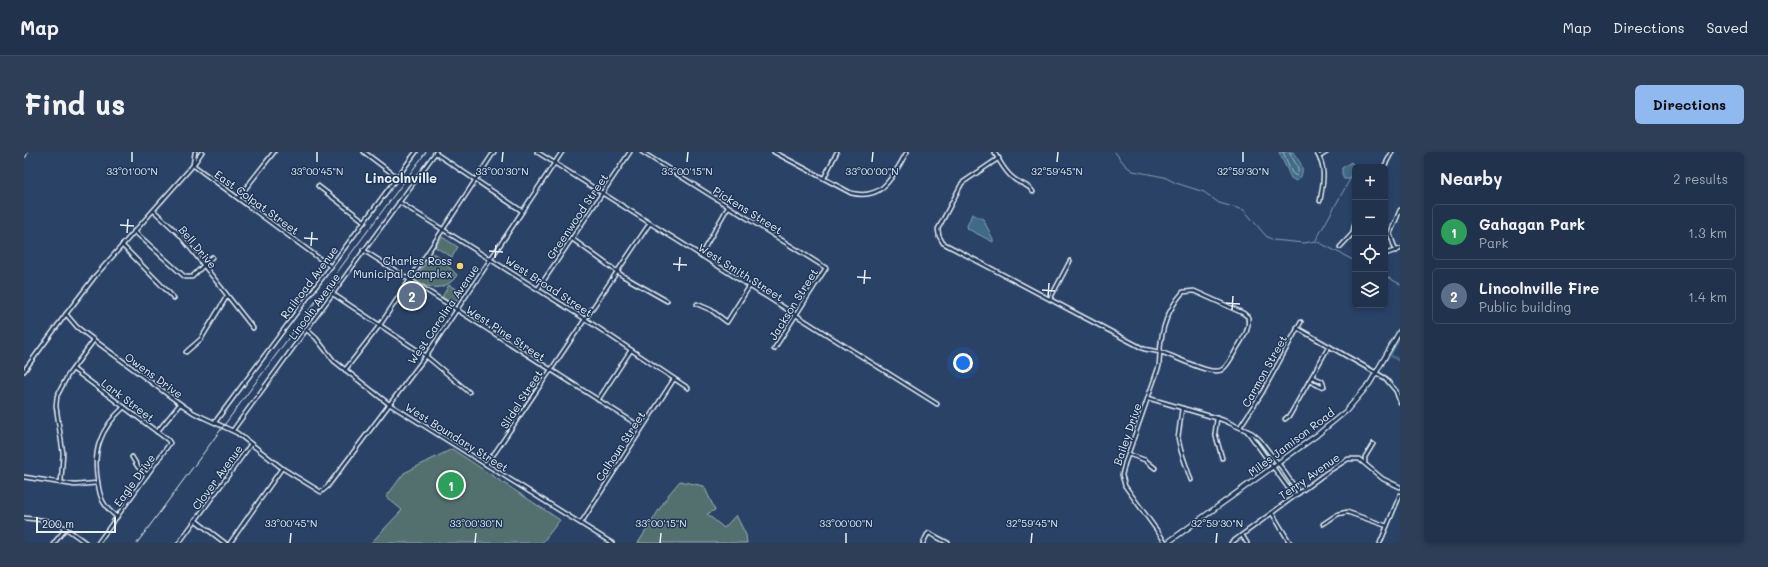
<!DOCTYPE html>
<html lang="en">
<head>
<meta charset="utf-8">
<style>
  :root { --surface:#20324c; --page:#2d3e56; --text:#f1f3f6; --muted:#a2aab5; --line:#3d4d64; --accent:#90b9f0 }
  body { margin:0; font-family:Mali,sans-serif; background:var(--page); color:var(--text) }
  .controls { position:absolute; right:12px; top:12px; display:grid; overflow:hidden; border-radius:6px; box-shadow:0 2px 6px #0003 }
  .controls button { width:36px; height:36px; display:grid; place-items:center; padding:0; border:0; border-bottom:1px solid var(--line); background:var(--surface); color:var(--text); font:20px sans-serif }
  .scale { position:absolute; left:12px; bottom:10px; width:80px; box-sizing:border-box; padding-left:4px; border:2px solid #e8f1f8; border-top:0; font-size:11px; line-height:14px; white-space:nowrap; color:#e8f1f8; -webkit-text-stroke:3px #1d3557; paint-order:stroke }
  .you { position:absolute; left:939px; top:211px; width:14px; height:14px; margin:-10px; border:3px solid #fff; border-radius:50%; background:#1a73e8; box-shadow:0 0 0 6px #1a73e833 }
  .badge { display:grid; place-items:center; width:26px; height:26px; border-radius:50%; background:var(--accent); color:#fff; font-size:13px; font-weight:700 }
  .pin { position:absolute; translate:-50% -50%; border:2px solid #fff; box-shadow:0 1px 4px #0006 }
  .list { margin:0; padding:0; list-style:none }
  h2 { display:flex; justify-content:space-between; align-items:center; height:52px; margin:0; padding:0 16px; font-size:17px }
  h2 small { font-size:13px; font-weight:400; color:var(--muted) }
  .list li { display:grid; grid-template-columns:26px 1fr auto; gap:12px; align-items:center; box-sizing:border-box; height:56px; margin:0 8px 8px; padding:0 8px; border:1px solid var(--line); border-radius:6px }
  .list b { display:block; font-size:15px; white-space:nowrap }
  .list p { margin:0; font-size:13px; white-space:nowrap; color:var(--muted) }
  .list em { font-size:13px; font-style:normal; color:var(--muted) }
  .icon { flex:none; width:22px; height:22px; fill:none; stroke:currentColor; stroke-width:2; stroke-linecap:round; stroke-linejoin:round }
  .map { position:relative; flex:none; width:1376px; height:391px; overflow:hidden; border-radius:6px }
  header { display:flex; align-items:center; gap:24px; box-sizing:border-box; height:56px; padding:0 20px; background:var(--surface); border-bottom:1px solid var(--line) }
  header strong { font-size:19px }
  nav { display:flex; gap:22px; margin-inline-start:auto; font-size:14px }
  .intro { display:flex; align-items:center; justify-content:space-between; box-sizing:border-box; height:96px; padding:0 24px }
  h1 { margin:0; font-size:28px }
  .button { padding:10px 18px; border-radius:6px; background:var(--accent); color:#111; font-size:14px; font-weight:700 }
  main { display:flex; gap:24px; padding:0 24px }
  aside { flex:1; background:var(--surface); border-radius:6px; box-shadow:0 2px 6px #0003 }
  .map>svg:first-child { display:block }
  .green { fill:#53706e; stroke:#9eb0b3 }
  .water { fill:#406b86; stroke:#83a1b4 }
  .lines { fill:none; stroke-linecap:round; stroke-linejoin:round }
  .shore { stroke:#a5bbca; stroke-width:1 }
  .stream { stroke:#83a1b4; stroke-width:1 }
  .canal { stroke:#406b86; stroke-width:3 }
  .minor-casing { stroke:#e8f1f8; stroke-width:5.5 }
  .major-casing { stroke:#e8f1f8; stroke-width:6 }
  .minor { stroke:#1d3557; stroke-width:2.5 }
  .major { stroke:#1d3557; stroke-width:3.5 }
  .rail { stroke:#e8f1f8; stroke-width:1 }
  .ticks { fill:none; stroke:#e8f1f8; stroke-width:1.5 }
  .poi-dot { fill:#ffd166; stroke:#1d3557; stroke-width:1.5 }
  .labels { text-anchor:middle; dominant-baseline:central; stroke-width:3; stroke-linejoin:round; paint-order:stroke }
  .street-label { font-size:11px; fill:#e8f1f8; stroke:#1d3557 }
  .poi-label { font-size:11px; fill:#e8f1f8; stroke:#1d3557; text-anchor:end }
  .quarter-label { font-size:13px; font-weight:bold; fill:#e8f1f8; stroke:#1d3557 }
  .ticks-label { font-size:10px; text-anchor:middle; fill:#e8f1f8; stroke:#1d3557; stroke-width:3; stroke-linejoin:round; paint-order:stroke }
</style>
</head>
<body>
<header>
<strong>Map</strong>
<nav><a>Map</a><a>Directions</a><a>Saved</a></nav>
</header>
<div class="intro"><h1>Find us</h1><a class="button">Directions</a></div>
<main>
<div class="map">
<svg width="1376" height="391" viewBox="0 0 1376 391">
  <rect width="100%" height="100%" fill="#2a4266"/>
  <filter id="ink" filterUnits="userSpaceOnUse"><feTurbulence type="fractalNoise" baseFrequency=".025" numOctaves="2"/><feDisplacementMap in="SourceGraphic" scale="8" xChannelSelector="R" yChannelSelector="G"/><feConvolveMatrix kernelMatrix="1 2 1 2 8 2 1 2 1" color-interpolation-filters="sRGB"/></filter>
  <g filter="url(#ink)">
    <!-- green -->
    <g class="green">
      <path d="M418,85l16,10 -6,10 -17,-10z"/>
      <path d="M408,102h4l21,21c-10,16 -29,15 -43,5z"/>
      <path d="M425,133l13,8 -8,12 -12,-8z"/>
      <path d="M428,297l108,71 -18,23h-171l31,-33 -16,-13 18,-24z"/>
      <path d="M656,329l24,5 11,24 -8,4 17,14 12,-13 10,20 1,8h-109l31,-49z"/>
    </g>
    <!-- water -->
    <g class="water">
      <path d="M1255,0h14c6,9 13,16 7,26l-4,3 -5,-3z"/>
      <path d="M1327,10l3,3 -4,14h-6l-2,-4v-7z"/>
      <path d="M948,62l11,5 10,20v3l-25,-13 -1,-3z"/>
    </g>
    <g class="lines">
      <!-- shore -->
      <path class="shore" d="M1259,0l9,21 4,3c7,-8 -5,-16 -6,-24"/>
      <!-- stream -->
      <g class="stream">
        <path d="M1091,0l10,13 8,6 31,6 12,6 28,9 15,11 25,7 22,26 7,4 31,3 12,-2 39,20"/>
        <path d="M1292,88l34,-61"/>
        <path d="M1361,124l15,8"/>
      </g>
      <!-- canal -->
      <path class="canal" d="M1376,185l-10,18 10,6"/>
      <!-- minor casing -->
      <g class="minor-casing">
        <g id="minor">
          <path d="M171,0l-2,13 -4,5 -93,105 -30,39 11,13 17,13 88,65 12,8 43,20 45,35 39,24 6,-5 99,-131 136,-204"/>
          <path d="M178,0l-9,13 138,102"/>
          <path d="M340,0l33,25"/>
          <path d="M513,0l400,252"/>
          <path d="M618,0l184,116 -52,81"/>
          <path d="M750,0l77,41c33,8 42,-18 56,-41"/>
          <path d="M970,0c6,9 10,19 19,26 6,6 16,6 20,14"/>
          <path d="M1292,0c11,15 7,32 4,49"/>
          <path d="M411,1l87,58"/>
          <path d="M1295,5l8,-5"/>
          <path d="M975,6l-37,25 -24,46 1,7 4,7 201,106 16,3 -1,14 -34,97 -3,12 3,11 41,57"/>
          <path d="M1360,15l8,-15"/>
          <path d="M800,26l13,-26"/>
          <path d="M294,34l47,36"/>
          <path d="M214,46l36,-46"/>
          <path d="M375,50l186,117 103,69"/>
          <path d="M130,59l26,24 73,93"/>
          <path d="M1331,70l-2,9 2,7"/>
          <path d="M110,79l51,46h7l20,-20"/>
          <path d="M547,86l52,38 44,25"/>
          <path d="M98,93l52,53"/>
          <path d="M1316,95l13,-14"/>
          <path d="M339,98l278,177"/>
          <path d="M1372,99l-6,-17 10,-24"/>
          <path d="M1361,102l15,-5"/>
          <path d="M676,104l28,-49"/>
          <path d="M514,137l92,-137"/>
          <path d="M1170,139l49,22 5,4c2,13 -5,21 -11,31 -4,7 -8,16 -14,21 -10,9 -49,-14 -63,-17 1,-23 8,-43 23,-60z"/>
          <path d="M309,142l93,62 43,36"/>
          <path d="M1026,147l20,-38"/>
          <path d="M673,152l14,6 16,12 22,-35"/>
          <path d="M1273,176l88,50 11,13 4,11"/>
          <path d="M283,178l9,8 18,23 55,43 223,139"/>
          <path d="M162,200l15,-13 26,-43"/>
          <path d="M49,217l95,71 2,3 -72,100"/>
          <path d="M321,218l35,-45 114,-173"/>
          <path d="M0,219l42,-57"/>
          <path d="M1285,229l12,6 3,-1 -2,-5 -10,-4"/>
          <path d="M1124,246l75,22 29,13 7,6 22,28 18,26"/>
          <path d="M574,248l33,-50"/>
          <path d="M1158,256l-4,30 3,13 10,29"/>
          <path d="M1193,266l-2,15 7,25"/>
          <path d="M1261,267l5,-4 39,-69"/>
          <path d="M191,270l201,-270"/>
          <path d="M1216,275l22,-34 39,-71"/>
          <path d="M209,278l203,-278"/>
          <path d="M1223,279l47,65"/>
          <path d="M133,280l23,-28"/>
          <path d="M1104,302l17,6 10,8"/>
          <path d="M108,305l6,10 9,8"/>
          <path d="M1341,310v-5l8,-13"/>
          <path d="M462,312l10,-13 154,-228"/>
          <path d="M0,325l51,8 23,-2"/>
          <path d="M37,331l2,-30 -7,-47 1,-10 11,-21 26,-35"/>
          <path d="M1248,361l18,30"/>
          <path d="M93,365c-13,-10 -17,-18 -19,-34 -6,-32 2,-54 26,-76"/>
          <path d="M0,366c32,2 37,6 62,25"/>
          <path d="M171,368l30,23"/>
          <path d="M557,371l93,-144"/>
          <path d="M1299,372l15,-10 9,-2 40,14"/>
          <path d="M1218,383l5,8"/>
          <path d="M30,391l9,-11 1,-5"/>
          <path d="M155,391l72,-99"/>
          <path d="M206,391l52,-75"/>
          <path d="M899,391l4,-8 2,-2 19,10"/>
          <path d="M1207,391l95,-70 22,-14h11l24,20 17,8"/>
          <path d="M1356,391l20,-48"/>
        </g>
      </g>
      <!-- major casing -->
      <g class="major-casing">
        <g id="major">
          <path d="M0,3l1,-3"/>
          <path d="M1143,391l150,-108 29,-24 24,-28 30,-52"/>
        </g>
      </g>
      <!-- minor -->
      <use href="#minor" class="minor"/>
      <!-- major -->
      <use href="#major" class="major"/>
      <!-- rail -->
      <path class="rail" d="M113,391l289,-391"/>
    </g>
  </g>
  <!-- ticks -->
  <path class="ticks" d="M108,10v-10M293,10v-10M478,10l1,-10M663,10l1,-10M848,10l1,-10M1033,10l1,-10M1219,10v-10M96,73l14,1M103,81l1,-14M280,86l14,1M287,94l1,-14M465,99l14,1M471,106l1,-13M649,112l14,1M655,119l1,-14M833,125l14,1M840,132l1,-14M1018,138l13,1M1024,145l1,-14M1202,151l14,1M1208,158l1,-14M266,391l1,-10M451,391l1,-10M636,391l1,-10M822,391v-10M1007,391l1,-10M1192,391l1,-10"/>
  <!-- markers -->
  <circle class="poi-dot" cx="436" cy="114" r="4"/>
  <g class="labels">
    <!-- street labels -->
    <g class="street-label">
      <text transform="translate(233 50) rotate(36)">East Colpat Street</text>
      <text transform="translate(724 58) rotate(32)">Pickens Street</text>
      <text transform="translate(553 64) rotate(-56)">Greenwood Street</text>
      <text transform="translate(174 95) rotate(50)">Bell Drive</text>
      <text transform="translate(717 120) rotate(32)">West Smith Street</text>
      <text transform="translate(285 130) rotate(-53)">Railroad Avenue</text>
      <text transform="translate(525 134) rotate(33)">West Broad Street</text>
      <text transform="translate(769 152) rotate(-58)">Jackson Street</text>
      <text transform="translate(290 154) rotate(-54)">Lincoln Avenue</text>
      <text transform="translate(419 162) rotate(-56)">West Carolina Avenue</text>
      <text transform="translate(482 181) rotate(33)">West Pine Street</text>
      <text transform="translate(1240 219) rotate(-61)">Carmon Street</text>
      <text transform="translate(130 223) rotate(36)">Owens Drive</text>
      <text transform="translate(497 247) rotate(-57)">Slidel Street</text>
      <text transform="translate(104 248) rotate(37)">Lark Street</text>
      <text transform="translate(1103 282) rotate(-71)">Bailey Drive</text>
      <text transform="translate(433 285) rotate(32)">West Boundary Street</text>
      <text transform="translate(1267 290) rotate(-37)">Miles Jamison Road</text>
      <text transform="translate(596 294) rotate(-57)">Calhoun Street</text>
      <text transform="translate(1285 324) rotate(-35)">Terry Avenue</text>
      <text transform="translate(193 325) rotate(-54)">Clover Avenue</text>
      <text transform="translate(110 328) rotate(-54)">Eagle Drive</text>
    </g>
    <!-- poi labels -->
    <g class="poi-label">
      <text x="428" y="108">Charles Ross<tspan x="428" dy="13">Municipal Complex</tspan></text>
    </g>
    <!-- quarter labels -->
    <g class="quarter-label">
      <text x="377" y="25">Lincolnville</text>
    </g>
  </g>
  <g class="ticks-label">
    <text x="108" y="23">33°01'00"N</text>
    <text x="293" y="23">33°00'45"N</text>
    <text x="478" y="23">33°00'30"N</text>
    <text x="663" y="23">33°00'15"N</text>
    <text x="848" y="23">33°00'00"N</text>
    <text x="1033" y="23">32°59'45"N</text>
    <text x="1219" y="23">32°59'30"N</text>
    <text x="267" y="375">33°00'45"N</text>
    <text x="452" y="375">33°00'30"N</text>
    <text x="637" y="375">33°00'15"N</text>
    <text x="822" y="375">33°00'00"N</text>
    <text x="1008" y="375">32°59'45"N</text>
    <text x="1193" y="375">32°59'30"N</text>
  </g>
</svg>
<div class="controls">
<button>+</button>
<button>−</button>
<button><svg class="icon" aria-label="locate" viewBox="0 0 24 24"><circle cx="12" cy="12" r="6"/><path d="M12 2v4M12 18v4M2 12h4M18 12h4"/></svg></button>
<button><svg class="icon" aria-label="layers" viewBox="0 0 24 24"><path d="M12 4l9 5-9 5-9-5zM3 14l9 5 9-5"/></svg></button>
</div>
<div class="scale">200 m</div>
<div class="you"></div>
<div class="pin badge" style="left:427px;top:333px;background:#2e9e5b">1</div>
<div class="pin badge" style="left:388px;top:144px;background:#5c6f8a">2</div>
</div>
<aside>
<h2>Nearby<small>2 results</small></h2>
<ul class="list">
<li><span class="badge" style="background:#2e9e5b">1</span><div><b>Gahagan Park</b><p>Park</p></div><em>1.3 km</em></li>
<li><span class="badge" style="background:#5c6f8a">2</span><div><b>Lincolnville Fire</b><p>Public building</p></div><em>1.4 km</em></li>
</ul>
</aside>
</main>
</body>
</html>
